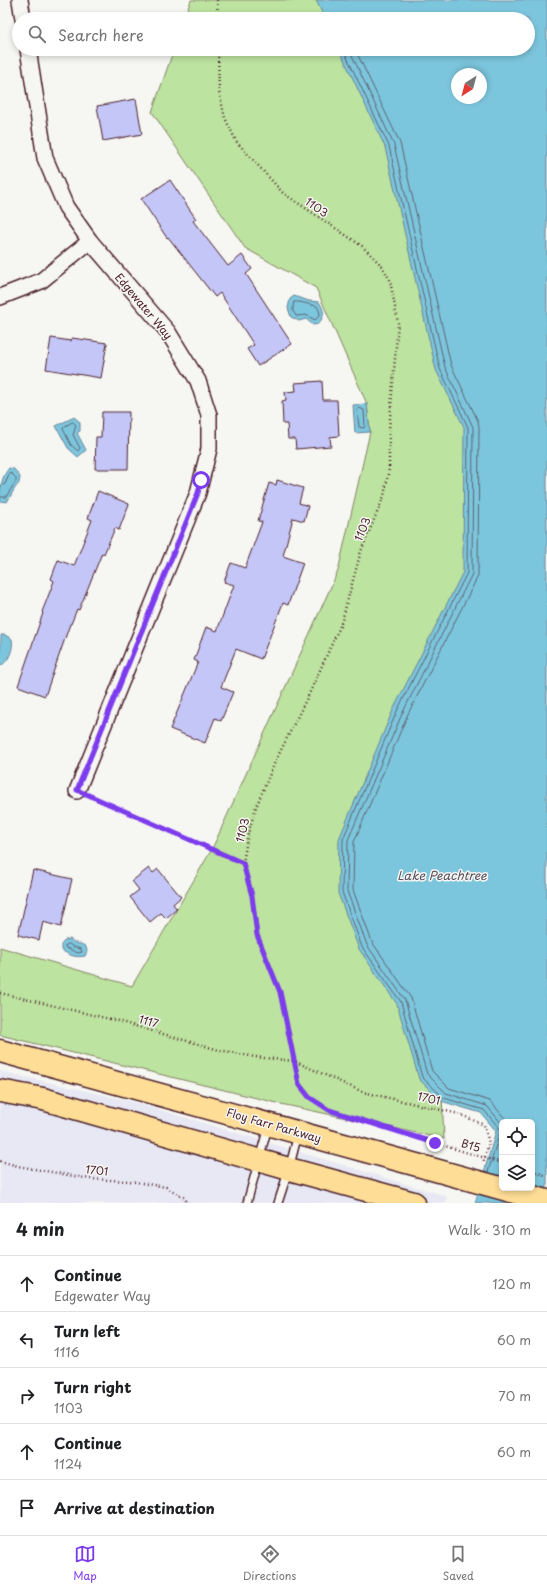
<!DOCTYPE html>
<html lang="en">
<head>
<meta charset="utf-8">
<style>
  :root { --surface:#fff; --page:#f6f6f6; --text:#202124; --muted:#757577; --line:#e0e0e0; --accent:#7c3aed }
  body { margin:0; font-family:"Playpen Sans",sans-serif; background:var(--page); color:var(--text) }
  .controls { position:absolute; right:12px; bottom:12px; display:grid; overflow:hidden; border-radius:6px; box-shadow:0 2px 6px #0003 }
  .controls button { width:36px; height:36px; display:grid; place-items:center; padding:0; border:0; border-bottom:1px solid var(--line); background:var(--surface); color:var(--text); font:20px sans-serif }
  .compass { position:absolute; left:451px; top:68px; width:36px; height:36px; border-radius:50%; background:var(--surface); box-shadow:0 2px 6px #0003; rotate:216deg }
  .stop { position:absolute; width:12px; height:12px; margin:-9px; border:3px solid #7c3aed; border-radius:50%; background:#fff }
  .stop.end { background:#7c3aed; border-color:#fff; box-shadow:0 1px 4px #0008 }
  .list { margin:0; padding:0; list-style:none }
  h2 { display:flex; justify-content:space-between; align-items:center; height:52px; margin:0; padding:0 16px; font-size:17px }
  h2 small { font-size:13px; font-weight:400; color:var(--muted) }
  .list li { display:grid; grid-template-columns:26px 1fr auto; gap:12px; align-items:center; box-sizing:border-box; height:56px; padding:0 16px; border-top:1px solid var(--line) }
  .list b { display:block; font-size:15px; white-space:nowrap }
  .list p { margin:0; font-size:13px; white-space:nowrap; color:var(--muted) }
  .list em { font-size:13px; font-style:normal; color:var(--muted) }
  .icon { flex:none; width:22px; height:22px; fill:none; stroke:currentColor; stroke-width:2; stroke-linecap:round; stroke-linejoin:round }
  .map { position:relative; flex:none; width:547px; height:1203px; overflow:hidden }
  .search { position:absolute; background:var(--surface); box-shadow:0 2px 6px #0003; left:12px; right:12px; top:12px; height:44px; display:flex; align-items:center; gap:10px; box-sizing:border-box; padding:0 14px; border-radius:22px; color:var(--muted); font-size:15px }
  .sheet { height:332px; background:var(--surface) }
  nav { display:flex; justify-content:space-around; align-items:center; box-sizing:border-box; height:56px; border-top:1px solid var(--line); background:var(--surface); font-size:11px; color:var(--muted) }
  nav a { display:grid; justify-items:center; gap:2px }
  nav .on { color:var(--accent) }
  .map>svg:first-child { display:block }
  .built { fill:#e7e8f4 }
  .green { fill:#bce39f; stroke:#838165 }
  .water { fill:#7cc6dd; stroke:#688396; fill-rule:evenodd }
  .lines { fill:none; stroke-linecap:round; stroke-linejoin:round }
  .shore { stroke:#5e6272; stroke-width:1 }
  .building { fill:#c4c6f8; stroke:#4a1f2b }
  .lane-casing { stroke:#4a1f2b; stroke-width:10 }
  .street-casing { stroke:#4a1f2b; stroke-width:18 }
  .primary-casing { stroke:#4a1f2b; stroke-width:25 }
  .path { stroke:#4a1f2b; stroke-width:2.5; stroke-dasharray:1 3; stroke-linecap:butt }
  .lane { stroke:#f6f6f2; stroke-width:7 }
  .street { stroke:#f6f6f2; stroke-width:15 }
  .primary { stroke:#fedd96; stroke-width:22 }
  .primary-bridge-casing { stroke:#4a1f2b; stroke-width:25; stroke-linecap:butt }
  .path-bridge { stroke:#4a1f2b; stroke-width:2.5; stroke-dasharray:1 3; stroke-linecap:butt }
  .primary-bridge { stroke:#fedd96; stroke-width:22 }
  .route { stroke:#7c3aed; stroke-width:5 }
  .labels { text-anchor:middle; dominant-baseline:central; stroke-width:3; stroke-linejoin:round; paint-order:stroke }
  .street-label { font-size:11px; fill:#4a1f2b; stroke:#f6f6f2 }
  .water-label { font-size:12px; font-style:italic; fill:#595160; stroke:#f6f6f2 }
</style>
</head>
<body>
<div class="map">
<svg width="547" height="1203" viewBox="0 0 547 1203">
  <rect width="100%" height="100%" fill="#f6f6f2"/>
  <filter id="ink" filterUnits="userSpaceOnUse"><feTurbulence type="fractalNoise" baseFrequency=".025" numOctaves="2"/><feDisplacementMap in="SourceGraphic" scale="8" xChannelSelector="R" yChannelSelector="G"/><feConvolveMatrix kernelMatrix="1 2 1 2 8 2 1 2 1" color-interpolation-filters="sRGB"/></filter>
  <g filter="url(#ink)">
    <!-- built -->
    <path class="built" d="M0,1071l134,31 312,94 1,7h-447z"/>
    <!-- green -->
    <g class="green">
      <path d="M191,0h156l10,19h-173z"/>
      <path d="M174,49h197l123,404 -52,643 2,43 -163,-35 -281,-69v-88l132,39 80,-137 126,-278 32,-139 -3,-28 -51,-116 -71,-40 -93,-136z"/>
    </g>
    <!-- water -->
    <g class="water">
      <path d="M316,0h231v1203h-72l21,-72 -15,-18 -40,-12 -22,-22 -22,-75 -38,-55 -21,-56 1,-54 54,-129 70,-138 1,-145 -28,-57 -51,-223 -46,-98h189v-30h-203zM457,74h24v24h-24zM502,1122h30v66h-30z"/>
      <path d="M294,296l15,5 10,1c6,9 6,14 -1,22l-5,1 -7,-6 -7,2 -8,-4 -3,-9 2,-9z"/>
      <path d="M367,404l3,28 -15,1 -2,-28z"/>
      <path d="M74,417l6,5v9l-3,2 9,17 -8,7 -10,-9 -12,-22z"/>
      <path d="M9,468l5,1 6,8 -1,6c-5,5 -8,13 -12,19l-7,-1c0,-13 1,-23 9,-33z"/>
      <path d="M1,635h4l7,4c2,9 -3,23 -12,27z"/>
      <path d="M70,939c7,7 11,3 16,8l1,4 -2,5c-10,2 -16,-1 -24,-6v-5l4,-5z"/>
    </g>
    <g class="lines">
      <!-- shore -->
      <g class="shore">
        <path d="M343,49l46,97 51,223 28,58 -1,146 -70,138 -54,128 -1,53 20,55 39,55 21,75 22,21 40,12 16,19v3l-12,40"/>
        <path d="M349,49l45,96 51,222 28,60 -1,147 -70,140 -54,126 -1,51 20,54 38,55 22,74 19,19 41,13 15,18"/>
        <path d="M355,49l45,94 51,222 27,56 1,6 -1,149 -71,140 -53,126 -1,48 19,52 39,56 21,73 17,17 41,13 18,21"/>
        <path d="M294,302c7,-1 15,3 23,4l2,4 1,5 -5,5 -9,-5 -10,1 -3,-5z"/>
        <path d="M359,408l5,2 1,16 -1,2 -5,-1 -2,-17z"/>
        <path d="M73,422l3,3 -3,10 7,13 -2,3 -7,-6 -8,-16 1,-2z"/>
        <path d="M0,487l5,-3 5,-11 2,1 4,4v3l-10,16h-6"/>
        <path d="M69,944l4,3 8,2 1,3 -4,1 -12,-5 -1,-2z"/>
      </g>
    </g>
    <!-- building -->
    <g class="building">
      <path d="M136,99l6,35 -39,7 -6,-35z"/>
      <path d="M170,180l26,39 -3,2 35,45 14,-11 10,14 -6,5 46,70 -34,22 -11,-17 7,-4 -34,-52 -5,4 -47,-60 -1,1 -26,-39z"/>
      <path d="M51,338l20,3 1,-3 35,5 -6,35 -55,-9z"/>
      <path d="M322,381l1,19h14l2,36 -9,1 1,9 -35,3 -1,-10h-7l-1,-15h-4l-1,-23 4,-1 -1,-8 11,-1 -1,-8z"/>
      <path d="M102,412h27l-1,57h-33l1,-32h5z"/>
      <path d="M277,480l26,8 -4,15 9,3 -4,15 -11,-3 -10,38 20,7 -15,42 -5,-2 -22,56 -25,-10 -15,38 12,5 -12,29 -6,-3 -10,25 -35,-14 28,-67 -4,-2 12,-33 11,4 17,-46 -10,-3 7,-19 14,5 17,-46 -4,-1 11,-38 7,2z"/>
      <path d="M98,491l31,13 -10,26 -4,-2 -11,26 -2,-1 -23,57 -2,-1 -6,15h-1l-25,72 -27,-10 25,-73 -1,-1 12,-31 -3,-2 7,-19 16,6 18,-46 -4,-2z"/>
      <path d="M149,868l4,5 5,-4 23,28 -8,7 4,5 -11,9 -5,-5 -11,9 -20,-25 9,-7 -7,-9z"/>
      <path d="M33,870l39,9 -11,48 -18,-5 -4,18 -21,-5z"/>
    </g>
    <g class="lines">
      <!-- lane casing -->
      <g class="lane-casing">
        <g id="lane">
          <path d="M247,1203l21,-76"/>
          <path d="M278,1203l11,-34 9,-35"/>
        </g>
      </g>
      <!-- street casing -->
      <g class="street-casing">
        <g id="street">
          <path d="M20,0l3,19"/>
          <path d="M28,49l17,109 21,49 24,34 78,91 30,49 11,34v34l-11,44 -121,298"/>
          <path d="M0,297l41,-16 49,-40"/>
        </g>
      </g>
      <!-- primary casing -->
      <g class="primary-casing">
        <g id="primary">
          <path d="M0,1051l428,117"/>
          <path d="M0,1091l43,8 246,70 125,34"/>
        </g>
      </g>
      <!-- path -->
      <g class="path">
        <path d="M217,0l1,19"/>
        <path d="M218,49l1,43 6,26 11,23 47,52 79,53 20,20 8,14 8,43 -9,107v39l-5,27 -23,55 -20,73 -31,68 -35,70 -19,45 -8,27 -5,29 9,33 5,39 23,57 19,92 10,13 20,13 106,33"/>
        <path d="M93,798l150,65"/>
        <path d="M0,993l114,27 105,30 36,7 39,4 69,31 96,22 25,11 5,18 -6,20"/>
        <path d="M0,1161l18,5 72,13 39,2 37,6 17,10 5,6"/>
        <path d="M532,1171l15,5"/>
      </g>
      <!-- lane -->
      <use href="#lane" class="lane"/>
      <!-- street -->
      <use href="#street" class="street"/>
      <!-- primary -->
      <use href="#primary" class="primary"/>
      <!-- primary-bridge casing -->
      <g class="primary-bridge-casing">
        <path id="primary-bridge" d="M428,1168l119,33"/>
      </g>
      <!-- path-bridge -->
      <path class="path-bridge" d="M435,1143l67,20"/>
      <!-- primary-bridge -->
      <use href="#primary-bridge" class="primary-bridge"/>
    </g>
  </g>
  <g class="lines" filter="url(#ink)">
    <!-- route -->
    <path class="route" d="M201,480l-3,13 -121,297 166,73 9,33 5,39 23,57 19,92 10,13 20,13 106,33"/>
  </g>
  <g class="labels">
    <!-- street labels -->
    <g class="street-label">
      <text transform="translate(317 207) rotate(34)">1103</text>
      <text transform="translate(144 306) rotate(50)">Edgewater Way</text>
      <text transform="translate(362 529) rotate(-68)">1103</text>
      <text transform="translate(242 830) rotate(-76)">1103</text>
      <text transform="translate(149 1021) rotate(16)">1117</text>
      <text transform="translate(429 1098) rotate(13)">1701</text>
      <text transform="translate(274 1125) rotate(16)">Floy Farr Parkway</text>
      <text transform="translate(471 1145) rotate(16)">B15</text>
      <text transform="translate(97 1170) rotate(6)">1701</text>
    </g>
    <!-- water labels -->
    <g class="water-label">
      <text x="442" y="875">Lake Peachtree</text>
    </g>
  </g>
</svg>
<div class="controls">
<button><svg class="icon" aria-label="locate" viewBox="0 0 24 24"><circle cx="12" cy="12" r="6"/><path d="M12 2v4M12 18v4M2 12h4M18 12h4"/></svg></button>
<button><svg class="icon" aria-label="layers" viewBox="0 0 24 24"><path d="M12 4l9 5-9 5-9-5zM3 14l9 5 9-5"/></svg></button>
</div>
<svg class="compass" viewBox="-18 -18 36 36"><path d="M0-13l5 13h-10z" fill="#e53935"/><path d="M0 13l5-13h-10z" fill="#757577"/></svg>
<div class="stop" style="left:201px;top:480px"></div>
<div class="stop end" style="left:435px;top:1143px"></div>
<div class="search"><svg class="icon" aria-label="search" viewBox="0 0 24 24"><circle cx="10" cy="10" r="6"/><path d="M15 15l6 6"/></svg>Search here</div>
</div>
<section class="sheet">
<h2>4 min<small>Walk · 310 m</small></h2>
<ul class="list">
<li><svg class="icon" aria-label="ahead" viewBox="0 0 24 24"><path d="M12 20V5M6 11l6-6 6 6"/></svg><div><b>Continue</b><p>Edgewater Way</p></div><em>120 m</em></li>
<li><svg class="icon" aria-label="left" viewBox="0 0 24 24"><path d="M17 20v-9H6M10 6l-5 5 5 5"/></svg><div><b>Turn left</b><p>1116</p></div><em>60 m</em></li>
<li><svg class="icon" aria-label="right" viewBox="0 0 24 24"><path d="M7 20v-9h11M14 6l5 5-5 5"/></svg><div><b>Turn right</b><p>1103</p></div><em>70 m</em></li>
<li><svg class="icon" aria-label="ahead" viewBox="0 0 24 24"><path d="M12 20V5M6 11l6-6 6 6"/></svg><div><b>Continue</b><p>1124</p></div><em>60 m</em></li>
<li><svg class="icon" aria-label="arrive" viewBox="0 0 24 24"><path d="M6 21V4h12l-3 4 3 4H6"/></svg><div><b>Arrive at destination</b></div></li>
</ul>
</section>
<nav>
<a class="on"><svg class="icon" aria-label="map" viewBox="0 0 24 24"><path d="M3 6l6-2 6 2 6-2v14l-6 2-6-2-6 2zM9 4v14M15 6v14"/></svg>Map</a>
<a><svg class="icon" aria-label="directions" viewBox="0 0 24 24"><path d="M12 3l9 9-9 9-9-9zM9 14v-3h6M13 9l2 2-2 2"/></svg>Directions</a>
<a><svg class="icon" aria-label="saved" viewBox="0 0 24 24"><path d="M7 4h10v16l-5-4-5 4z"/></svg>Saved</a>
</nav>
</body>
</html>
